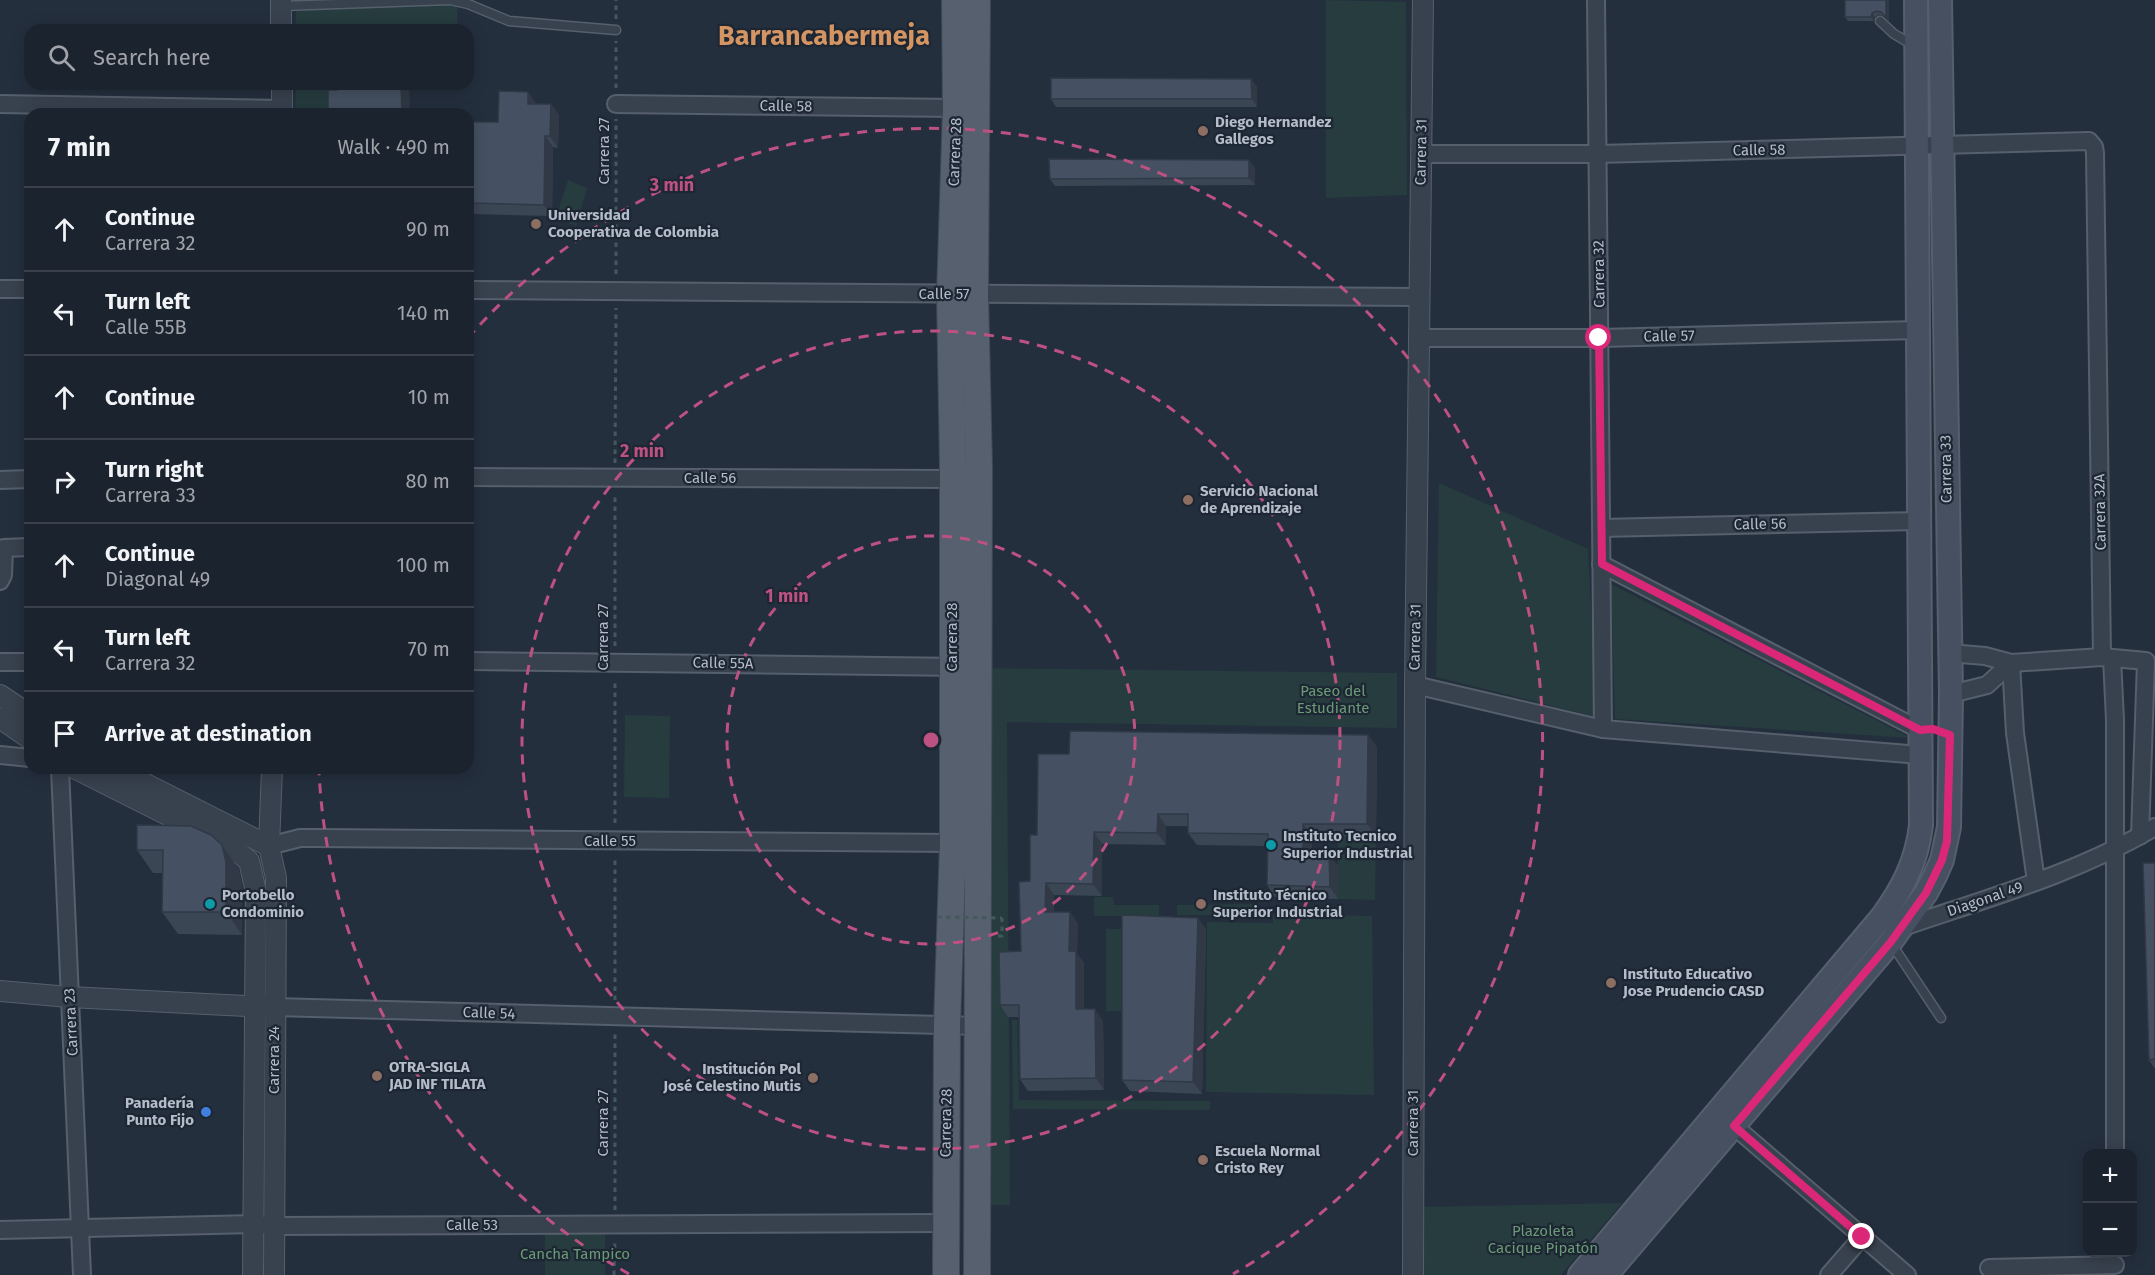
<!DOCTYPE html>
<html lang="en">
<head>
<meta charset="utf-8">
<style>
  :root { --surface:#1b232e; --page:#282f3a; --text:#f1f3f6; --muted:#a0a4aa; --line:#39404a }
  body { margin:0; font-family:"Fira Sans",sans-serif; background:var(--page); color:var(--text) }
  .controls { position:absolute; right:18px; bottom:18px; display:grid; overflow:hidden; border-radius:12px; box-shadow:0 3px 15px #0003 }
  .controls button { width:54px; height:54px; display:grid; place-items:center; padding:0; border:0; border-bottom:2px solid var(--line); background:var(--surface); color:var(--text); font:30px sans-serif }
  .stop { position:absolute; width:18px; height:18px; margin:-14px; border:4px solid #db2777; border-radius:50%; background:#fff }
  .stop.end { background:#db2777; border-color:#fff; box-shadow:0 2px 6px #0008 }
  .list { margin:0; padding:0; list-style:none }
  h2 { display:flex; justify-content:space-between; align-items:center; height:78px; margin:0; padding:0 24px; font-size:26px }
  h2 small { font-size:20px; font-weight:400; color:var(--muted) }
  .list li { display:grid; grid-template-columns:39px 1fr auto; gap:18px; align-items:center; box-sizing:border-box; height:84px; padding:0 24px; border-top:2px solid var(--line) }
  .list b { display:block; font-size:22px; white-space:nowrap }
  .list p { margin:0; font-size:20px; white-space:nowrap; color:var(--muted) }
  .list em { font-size:20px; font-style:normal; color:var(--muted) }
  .icon { flex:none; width:33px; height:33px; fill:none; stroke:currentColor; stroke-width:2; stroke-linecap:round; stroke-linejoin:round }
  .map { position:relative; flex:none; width:2155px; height:1275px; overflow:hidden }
  .search { position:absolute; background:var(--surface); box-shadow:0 3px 15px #0003; left:24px; top:24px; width:450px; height:66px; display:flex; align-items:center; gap:15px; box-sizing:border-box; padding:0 21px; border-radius:18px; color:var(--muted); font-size:22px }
  .panel { position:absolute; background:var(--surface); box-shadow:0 3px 15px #0003; left:24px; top:108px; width:450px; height:666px; border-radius:18px }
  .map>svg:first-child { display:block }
  .green { fill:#263c3f }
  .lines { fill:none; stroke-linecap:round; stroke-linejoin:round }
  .service-casing { stroke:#565f6c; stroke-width:11 }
  .minor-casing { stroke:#565f6c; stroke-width:20 }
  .tertiary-casing { stroke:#565f6c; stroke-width:22 }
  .secondary-casing { stroke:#565f6c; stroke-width:26 }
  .primary-casing { stroke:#414a57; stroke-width:28 }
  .path { stroke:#44595c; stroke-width:3; stroke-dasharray:4.5 4.5; stroke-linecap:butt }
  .service { stroke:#38414e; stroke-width:8 }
  .minor { stroke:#38414e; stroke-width:16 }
  .tertiary { stroke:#38414e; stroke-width:20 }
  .secondary { stroke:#465061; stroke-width:22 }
  .primary { stroke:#56606e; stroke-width:26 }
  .path-bridge { stroke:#44595c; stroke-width:3; stroke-dasharray:4.5 4.5; stroke-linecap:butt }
  .wall { fill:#3b4654 }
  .shaded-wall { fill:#303945 }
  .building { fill:#455162; stroke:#303945; stroke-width:1.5 }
  .route { stroke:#db2777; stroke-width:8 }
  .ring { fill:none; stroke:#bd5182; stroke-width:3; stroke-dasharray:10 8 }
  .education-dot { fill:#8d6e63; stroke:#1d2633; stroke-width:2 }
  .culture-dot { fill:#0f9aa8; stroke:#1d2633; stroke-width:2 }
  .shop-dot { fill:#3f7fe0; stroke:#1d2633; stroke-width:2 }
  .labels { text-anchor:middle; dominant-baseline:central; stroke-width:4.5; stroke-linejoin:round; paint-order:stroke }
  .street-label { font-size:15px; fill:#b4bcc9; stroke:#1d2633 }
  .poi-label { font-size:15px; font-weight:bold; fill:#b4bcc9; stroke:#1d2633; text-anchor:start }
  .park-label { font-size:15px; fill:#6b9a76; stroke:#1d2633 }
  .town-label { font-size:27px; font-weight:bold; fill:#d59563; stroke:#1d2633 }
  .centre { fill:#bd5182; stroke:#1d2633; stroke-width:3 }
  .ring-label { font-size:18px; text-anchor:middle; font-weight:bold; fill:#bd5182; stroke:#1d2633; stroke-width:4.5; stroke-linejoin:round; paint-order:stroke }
</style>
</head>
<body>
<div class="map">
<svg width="2155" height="1275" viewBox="0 0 2155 1275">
  <rect width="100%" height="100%" fill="#242f3e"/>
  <!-- green -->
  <g class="green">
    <path d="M296,0h162l-1,27 -123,-1 -1,4h-37z"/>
    <path d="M1326,0l80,2 1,193 -81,3z"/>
    <path d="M296,84h37v30h-38z"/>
    <path d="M568,180l19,8 -11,38 -20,-8z"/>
    <path d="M1439,483l149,66 9,168 -161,-40z"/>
    <path d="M1611,584l300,154 -296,-19z"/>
    <path d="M978,668l419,5v55l-390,-6 3,483h-32z"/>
    <path d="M625,715l45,1 -1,82 -45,-1z"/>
    <path d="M1338,836h38l-1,64 -37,-1z"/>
    <path d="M1094,897h19l1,8h45v11h-65z"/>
    <path d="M1256,904v11h-79v-10z"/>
    <path d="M1273,914l99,2 2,179 -168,-3 1,-170 66,1z"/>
    <rect x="1106" y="929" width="15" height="82"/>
    <path d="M1012,1020h5l2,80 191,1v9l-197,-1z"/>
    <path d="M1622,1203l-61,72h-144l1,-68z"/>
    <rect x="545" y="1232" width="60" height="43"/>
  </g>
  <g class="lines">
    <!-- service casing -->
    <g class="service-casing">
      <g id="service">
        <path d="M282,6l168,-6 18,4 41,17 107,9"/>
        <path d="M1880,21l14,13 19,11"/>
        <path d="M1891,943l50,75"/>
      </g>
    </g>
    <!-- minor casing -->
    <g class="minor-casing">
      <g id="minor">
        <path d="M1596,0l7,729"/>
        <path d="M0,104l282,5"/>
        <path d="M616,104l340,4"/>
        <path d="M1421,154h177l491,-13 5,6 1,6 7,504"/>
        <path d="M0,289h30"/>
        <path d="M468,290l952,7"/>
        <path d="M1420,338h180l318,-8"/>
        <path d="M468,477l485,2"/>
        <path d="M0,480l30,-1"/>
        <path d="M1601,528l318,-7"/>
        <path d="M1601,564l319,166"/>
        <path d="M0,581l3,-6 1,-27 26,-1"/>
        <path d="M1949,653l36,3 26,7 91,-6 44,4 -6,175"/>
        <path d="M2112,658l3,62v434"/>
        <path d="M468,661l494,6"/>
        <path d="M0,662h30"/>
        <path d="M2011,663l4,70 21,148"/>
        <path d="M1415,685l188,44 317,26"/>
        <path d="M1951,694l36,-9 24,-22"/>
        <path d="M0,755l30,3"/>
        <path d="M60,768l22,507"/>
        <path d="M269,846l31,-8h15l638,5"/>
        <path d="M1903,927c85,-29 175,-54 252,-100"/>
        <path d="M274,1007l705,19"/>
        <path d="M1734,1126l173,149"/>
        <path d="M0,1230l254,-6 21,2 670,-3"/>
        <path d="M1989,1268l126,-3"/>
        <path d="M1829,1275l33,-38"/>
      </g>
    </g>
    <!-- tertiary casing -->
    <g class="tertiary-casing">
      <g id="tertiary">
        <path d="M281,0v30"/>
        <path d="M282,84v30"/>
        <path d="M0,695l30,20"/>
        <path d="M0,718l30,21"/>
        <path d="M74,768l159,80 16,13 7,31 -3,383"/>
        <path d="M114,768l155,78"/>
        <path d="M272,768l-3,78 7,32 -2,397"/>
        <path d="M0,991l69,6 198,10"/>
        <path d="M1413,1275l2,-590 8,-685"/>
      </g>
    </g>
    <!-- secondary casing -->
    <g class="secondary-casing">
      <g id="secondary">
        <path d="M1580,1275l302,-358c21,-29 35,-56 39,-92l-5,-825"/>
        <path d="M1606,1275l284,-332 36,-50 9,-17 7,-16 7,-33 2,-133 -11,-694"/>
      </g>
    </g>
    <!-- primary casing -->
    <g class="primary-casing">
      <g id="primary">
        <path d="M977,0l-2,294 4,174 -2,807"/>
        <path d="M946,1275l1,-250 6,-182v-375l-3,-173 6,-187 -1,-108"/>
      </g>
    </g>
    <!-- path -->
    <g class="path">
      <path d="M616,19v-19"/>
      <path d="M616,88v-47"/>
      <path d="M616,274v-155"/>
      <path d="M615,463l1,-155"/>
      <path d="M615,646v-152"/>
      <path d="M615,823v-143"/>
      <path d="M998,936h4v-18"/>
      <path d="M615,1000v-143"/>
      <path d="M615,1210v-179"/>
      <path d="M614,1275l1,-34"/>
    </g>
    <!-- service -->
    <use href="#service" class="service"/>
    <!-- minor -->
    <use href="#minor" class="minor"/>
    <!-- tertiary -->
    <use href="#tertiary" class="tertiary"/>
    <!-- secondary -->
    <use href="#secondary" class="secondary"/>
    <!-- primary -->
    <use href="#primary" class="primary"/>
    <!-- path-bridge -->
    <path class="path-bridge" d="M937,917l65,1"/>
  </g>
  <!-- wall -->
  <g class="wall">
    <path d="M1845,0h44v21l-5,-5 -5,-1 -4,2 -1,4h-26l-3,-4z"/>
    <path d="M1251,79l6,8v20h-201l-5,-8z"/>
    <path d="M528,92l8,12h15l8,11 -1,33 -5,-1 -1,69 -81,-2 -3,-4v-88h30z"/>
    <path d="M1249,160l6,8v17l-200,1 -5,-7z"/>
    <path d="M1368,735l9,12 -1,89h-64v17l17,1 9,12v33l-63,-2 -8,-12v-39l-70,-1 -9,-12v-7h-22v19l-64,-1v52l-48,-1v17h16l8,12 -1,30 7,9v46l19,12 1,69 -76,1 -8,-12 -1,-62h-11l-8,-12 21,-54 16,-116 32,-81z"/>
    <path d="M222,845l16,23 4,16v51l-64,-1 -16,-22v-39h-9l-16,-23z"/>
    <path d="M2155,863v206l-6,-9z"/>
    <path d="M1198,918l8,12 -4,164 -72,-3 -8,-11z"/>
  </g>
  <!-- shaded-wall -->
  <g class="shaded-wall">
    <path d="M1886,0h3v21l-3,-4z"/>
    <path d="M1872,13l3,4 -1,4 -3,-4z"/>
    <path d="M1251,79l6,8v20l-5,-8z"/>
    <path d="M401,84h8l1,30h-8z"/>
    <path d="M528,92l8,11v12l-8,-11z"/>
    <path d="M551,104l8,11 -1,33 -8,-12z"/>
    <path d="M545,136l8,11 -1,69 -8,-11z"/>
    <path d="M1249,160l6,8v17l-6,-7z"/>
    <path d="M1368,735l9,12 -1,89 -9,-12z"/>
    <path d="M1158,814l8,12v19l-9,-12z"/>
    <path d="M1303,824l9,12 -1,29 -8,-12z"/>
    <path d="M1094,832l8,12v52l-9,-12z"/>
    <path d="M222,845l16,23 4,16v51l-16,-23z"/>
    <path d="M1329,854l9,12v33l-8,-12z"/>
    <path d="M1046,883l8,12v29l-9,-12z"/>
    <path d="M1070,912l8,12 -1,30 7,9v58l-8,-12 -7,-58z"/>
    <path d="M1198,918l8,12 -4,164 -9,-12z"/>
    <path d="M1095,1009l8,12 1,69 -8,-12z"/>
  </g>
  <!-- building -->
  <g class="building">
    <path d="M1845,0h41v17l-5,-5 -5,-1 -4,2 -1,4h-26z"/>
    <path d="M337,26h35l1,4h-36z"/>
    <path d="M1051,78l200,1 1,20h-201z"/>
    <path d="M337,84h64l1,30h-74v-24h9z"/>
    <path d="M499,91l29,1v12h23l-1,32h-5l-1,69 -76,-2v-81h30z"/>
    <path d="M1049,159l200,1v18l-199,1z"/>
    <path d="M1070,731l298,4 -1,89h-64v29l26,1 1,33 -63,-2 1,-51 -80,-1v-19h-30l-1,19 -63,-1 -1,52 -47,-1 -1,29h25l-1,39h7v58h19l1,69 -76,1 -1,-74h-19l-1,-53 22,-1 -2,-69 11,-1v-46h7l1,-81h31z"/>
    <path d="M137,825l54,1 20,9 11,10 4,17v50h-64l1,-62h-26z"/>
    <path d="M2143,863h12v196l-6,1z"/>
    <path d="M1122,915l76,3 -5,164 -71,-2z"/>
  </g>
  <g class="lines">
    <!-- route -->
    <path class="route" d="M1599,338l3,226 318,166 13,-1 17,6 -3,106 -5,19 -16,33 -36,50 -156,183 128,111"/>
  </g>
  <!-- distance rings -->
  <g class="ring">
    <circle cx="931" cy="740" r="204"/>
    <circle cx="931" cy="740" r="409"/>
    <path d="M629 1274A613 613 0 0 1 319 772M468 338A613 613 0 1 1 1233 1274"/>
  </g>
  <!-- markers -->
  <g class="education-dot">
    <circle cx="1203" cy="131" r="6"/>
    <circle cx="536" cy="224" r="6"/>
    <circle cx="1188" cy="500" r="6"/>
    <circle cx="1201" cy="904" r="6"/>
    <circle cx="1611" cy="983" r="6"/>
    <circle cx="377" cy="1076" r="6"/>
    <circle cx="813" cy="1078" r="6"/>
    <circle cx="1203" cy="1160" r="6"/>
  </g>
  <g class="culture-dot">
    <circle cx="1271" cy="845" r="6"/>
    <circle cx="210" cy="904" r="6"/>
  </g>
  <circle class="shop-dot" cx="206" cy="1112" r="6"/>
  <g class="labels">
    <!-- street labels -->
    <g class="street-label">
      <text transform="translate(786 106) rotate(1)">Calle 58</text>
      <text transform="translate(1759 150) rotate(-1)">Calle 58</text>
      <text transform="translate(604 151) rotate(-90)">Carrera 27</text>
      <text transform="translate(955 152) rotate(-88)">Carrera 28</text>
      <text transform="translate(1421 152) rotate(-89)">Carrera 31</text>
      <text transform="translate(1599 274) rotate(-91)">Carrera 32</text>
      <text x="944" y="294">Calle 57</text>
      <text transform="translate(1669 336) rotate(-1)">Calle 57</text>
      <text transform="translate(1946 469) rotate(-91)">Carrera 33</text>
      <text x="710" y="478">Calle 56</text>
      <text transform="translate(2100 512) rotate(-91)">Carrera 32A</text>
      <text transform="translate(1760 524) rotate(-1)">Calle 56</text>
      <text transform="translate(603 637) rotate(-90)">Carrera 27</text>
      <text transform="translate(952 637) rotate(-90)">Carrera 28</text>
      <text transform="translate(1415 637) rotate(-89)">Carrera 31</text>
      <text transform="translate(723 663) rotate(1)">Calle 55A</text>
      <text x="610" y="841">Calle 55</text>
      <text transform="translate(1985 899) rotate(-19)">Diagonal 49</text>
      <text transform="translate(489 1013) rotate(2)">Calle 54</text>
      <text transform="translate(71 1022) rotate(-93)">Carrera 23</text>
      <text transform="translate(274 1060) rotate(-90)">Carrera 24</text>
      <text transform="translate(603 1123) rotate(-90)">Carrera 27</text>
      <text transform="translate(946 1123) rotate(-89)">Carrera 28</text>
      <text transform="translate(1413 1123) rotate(-90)">Carrera 31</text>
      <text x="472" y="1225">Calle 53</text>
    </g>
    <!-- poi labels -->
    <g class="poi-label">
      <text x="1215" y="122">Diego Hernandez<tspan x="1215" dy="17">Gallegos</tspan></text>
      <text x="548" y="215">Universidad<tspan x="548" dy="17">Cooperativa de Colombia</tspan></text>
      <text x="1200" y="491">Servicio Nacional<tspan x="1200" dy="17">de Aprendizaje</tspan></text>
      <text x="1283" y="836">Instituto Tecnico<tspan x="1283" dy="17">Superior Industrial</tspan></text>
      <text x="222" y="895">Portobello<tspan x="222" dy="17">Condominio</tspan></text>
      <text x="1213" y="895">Instituto Técnico<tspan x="1213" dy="17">Superior Industrial</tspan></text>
      <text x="1623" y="974">Instituto Educativo<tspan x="1623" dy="17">Jose Prudencio CASD</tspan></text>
      <text x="389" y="1067">OTRA-SIGLA<tspan x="389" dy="17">JAD INF TILATA</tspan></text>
      <text x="801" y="1069" text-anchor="end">Institución Pol<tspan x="801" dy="17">José Celestino Mutis</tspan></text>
      <text x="194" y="1103" text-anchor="end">Panadería<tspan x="194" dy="17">Punto Fijo</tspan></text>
      <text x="1215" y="1151">Escuela Normal<tspan x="1215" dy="17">Cristo Rey</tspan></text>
    </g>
    <!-- park labels -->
    <g class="park-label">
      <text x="1333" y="691">Paseo del<tspan x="1333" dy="17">Estudiante</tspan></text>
      <text x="1543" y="1231">Plazoleta<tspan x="1543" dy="17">Cacique Pipatón</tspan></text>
      <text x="575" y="1254">Cancha Tampico</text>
    </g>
    <!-- town labels -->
    <g class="town-label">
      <text x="824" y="36">Barrancabermeja</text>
    </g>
  </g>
  <circle cx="931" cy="740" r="9" class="centre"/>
  <g class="ring-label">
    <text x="672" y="191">3 min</text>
    <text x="642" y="457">2 min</text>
    <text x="787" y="602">1 min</text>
  </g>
</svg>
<div class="controls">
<button>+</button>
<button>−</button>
</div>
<div class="stop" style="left:1599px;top:338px"></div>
<div class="stop end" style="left:1862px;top:1237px"></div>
<div class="search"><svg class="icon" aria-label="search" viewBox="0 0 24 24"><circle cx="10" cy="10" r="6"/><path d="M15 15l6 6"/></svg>Search here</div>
<section class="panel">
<h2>7 min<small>Walk · 490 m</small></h2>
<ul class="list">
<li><svg class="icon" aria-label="ahead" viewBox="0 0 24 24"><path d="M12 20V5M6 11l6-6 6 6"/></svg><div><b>Continue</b><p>Carrera 32</p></div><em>90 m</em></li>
<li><svg class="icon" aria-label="left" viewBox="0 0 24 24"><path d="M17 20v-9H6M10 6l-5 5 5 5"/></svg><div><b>Turn left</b><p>Calle 55B</p></div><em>140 m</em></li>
<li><svg class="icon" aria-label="ahead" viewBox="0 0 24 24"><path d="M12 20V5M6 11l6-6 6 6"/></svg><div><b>Continue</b></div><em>10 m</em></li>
<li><svg class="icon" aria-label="right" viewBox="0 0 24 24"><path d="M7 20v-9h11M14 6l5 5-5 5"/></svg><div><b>Turn right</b><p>Carrera 33</p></div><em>80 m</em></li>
<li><svg class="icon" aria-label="ahead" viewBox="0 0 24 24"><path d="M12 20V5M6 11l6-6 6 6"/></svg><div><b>Continue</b><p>Diagonal 49</p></div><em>100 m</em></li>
<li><svg class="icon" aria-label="left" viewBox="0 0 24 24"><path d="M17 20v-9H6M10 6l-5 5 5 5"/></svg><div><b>Turn left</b><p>Carrera 32</p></div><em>70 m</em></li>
<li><svg class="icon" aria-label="arrive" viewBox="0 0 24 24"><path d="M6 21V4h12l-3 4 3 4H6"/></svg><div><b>Arrive at destination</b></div></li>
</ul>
</section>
</div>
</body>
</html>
